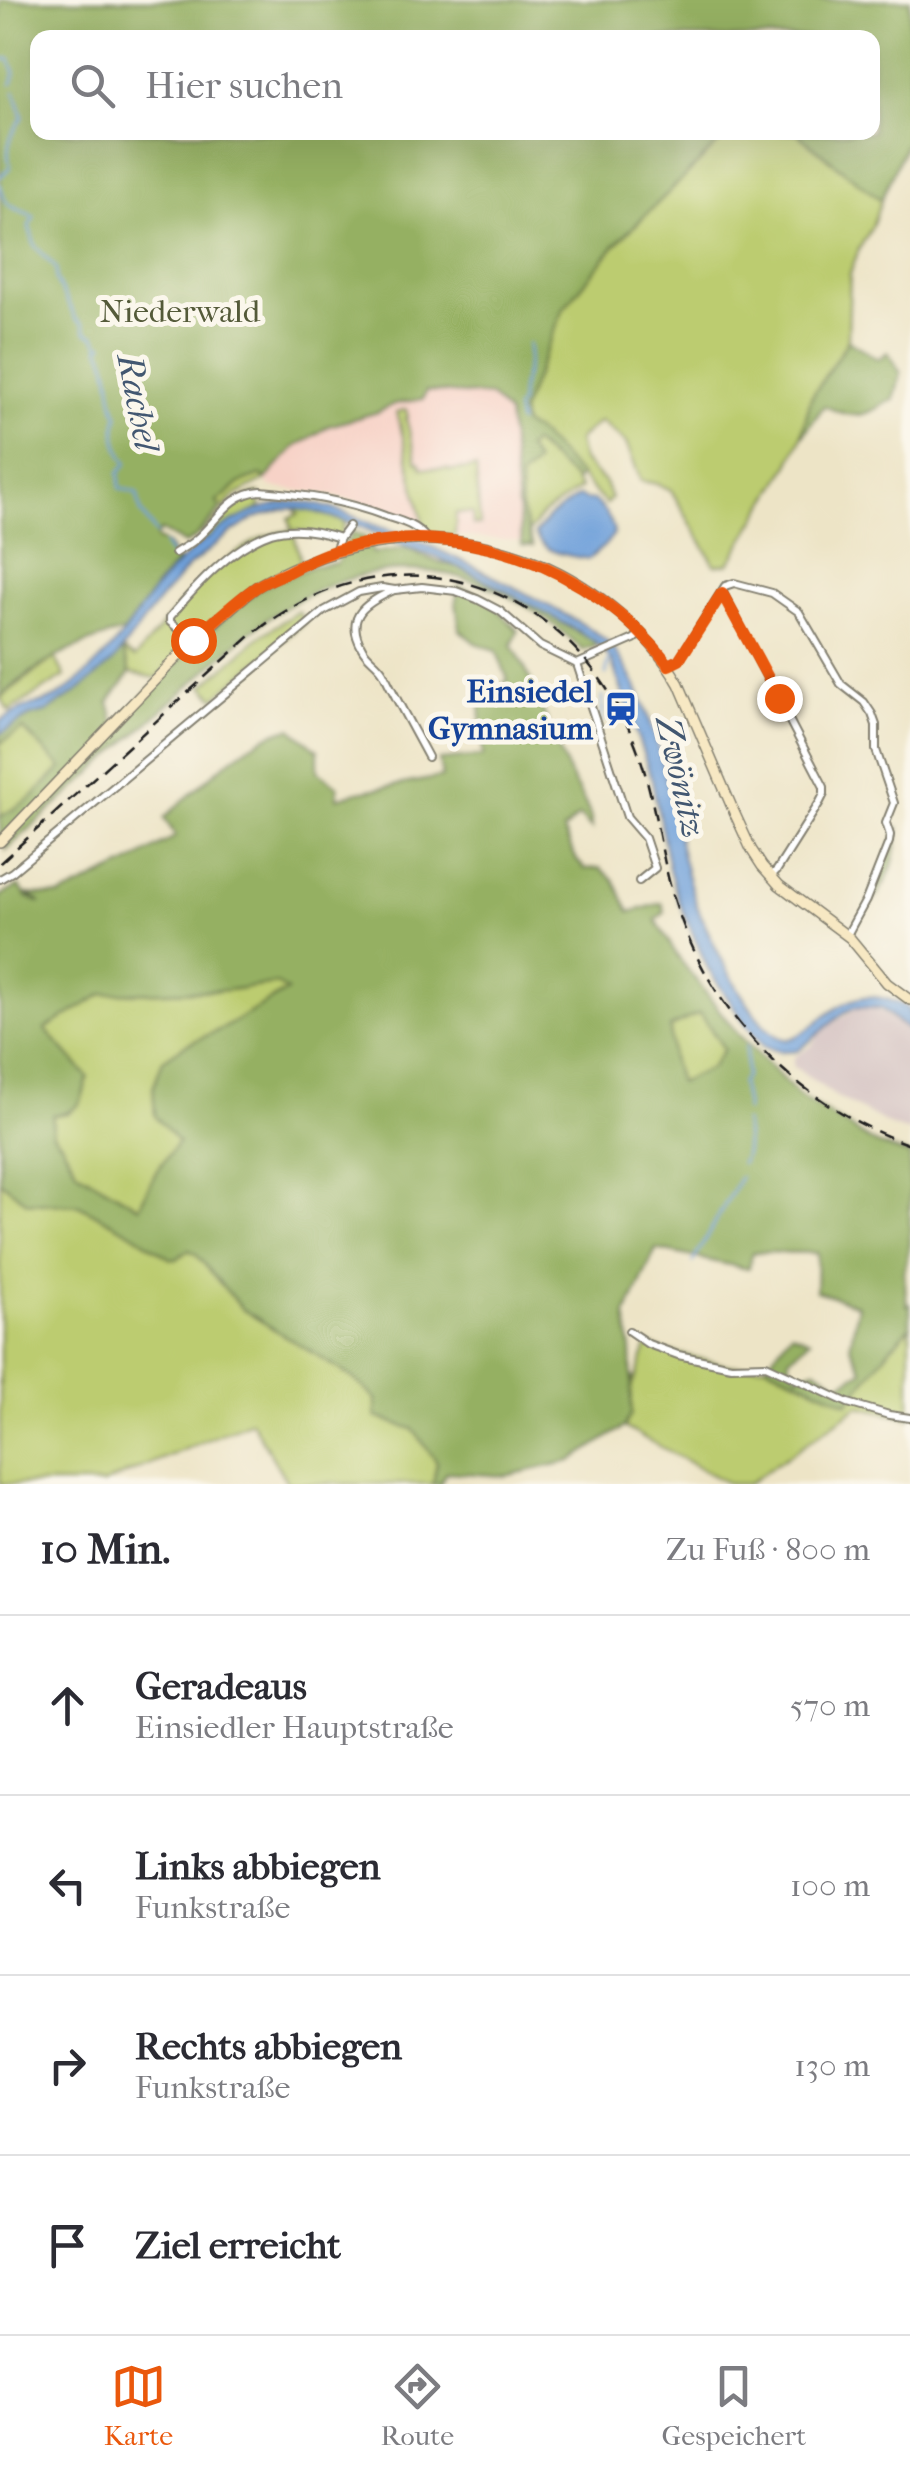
<!DOCTYPE html>
<html lang="de">
<head>
<meta charset="utf-8">
<style>
  :root { --surface:#fff; --page:#f7f7f7; --text:#2b2b33; --muted:#7c7c81; --line:#e1e1e2; --accent:#ea580c }
  body { margin:0; font-family:"IM FELL French Canon",serif; background:var(--page); color:var(--text) }
  .stop { position:absolute; width:30px; height:30px; margin:-22px; border:8px solid #ea580c; border-radius:50%; background:#fff }
  .stop.end { background:#ea580c; border-color:#fff; box-shadow:0 2px 10px #0008 }
  .list { margin:0; padding:0; list-style:none }
  h2 { display:flex; justify-content:space-between; align-items:center; height:130px; margin:0; padding:0 40px; font-size:42px }
  h2 small { font-size:32px; font-weight:400; color:var(--muted) }
  .list li { display:grid; grid-template-columns:65px 1fr auto; gap:30px; align-items:center; box-sizing:border-box; height:180px; padding:0 40px; border-top:2px solid var(--line) }
  .list b { display:block; font-size:38px; white-space:nowrap }
  .list p { margin:0; font-size:32px; white-space:nowrap; color:var(--muted) }
  .list em { font-size:32px; font-style:normal; color:var(--muted) }
  .icon { flex:none; width:55px; height:55px; fill:none; stroke:currentColor; stroke-width:2; stroke-linecap:round; stroke-linejoin:round }
  .map { position:relative; flex:none; width:910px; height:1484px; overflow:hidden }
  .search { position:absolute; background:var(--surface); box-shadow:0 10px 40px #0002; left:30px; right:30px; top:30px; height:110px; display:flex; align-items:center; gap:25px; box-sizing:border-box; padding:0 35px; border-radius:20px; color:var(--muted); font-size:38px }
  .sheet { height:850px; background:var(--surface) }
  nav { display:flex; justify-content:space-around; align-items:center; box-sizing:border-box; height:140px; border-top:2px solid var(--line); background:var(--surface); font-size:28px; color:var(--muted) }
  nav a { display:grid; justify-items:center; gap:5px }
  nav .on { color:var(--accent) }
  .map>svg:first-child { display:block }
  .built { fill:#f7d1c6 }
  .industrial { fill:#d2bfbf }
  .green { fill:#bccc6f; stroke:#6c7446; stroke-width:2.5 }
  .forest { fill:#95b062; stroke:#58663f; stroke-width:2.5; fill-rule:evenodd }
  .water { fill:#70a0da; stroke:#465e7b; stroke-width:2.5 }
  .lines { fill:none; stroke-linecap:round; stroke-linejoin:round }
  .stream { stroke:#70a0da; stroke-width:2.5 }
  .minor-casing { stroke:#848071; stroke-width:10 }
  .secondary-casing { stroke:#848071; stroke-width:12 }
  .minor { stroke:#fff; stroke-width:6 }
  .secondary { stroke:#f7e8c3; stroke-width:9 }
  .rail { stroke:#1c1c1c; stroke-width:2.5; stroke-dasharray:15 8; stroke-linecap:butt }
  .route { stroke:#ea580c; stroke-width:12 }
  .labels { text-anchor:middle; dominant-baseline:central; stroke-width:10; stroke-linejoin:round; paint-order:stroke }
  .park-label { font-size:32px; fill:#545a39; stroke:#fbf7ec }
  .transit-label { font-size:32px; font-weight:bold; fill:#164399; stroke:#fbf7ec; text-anchor:end }
  .water-label { font-size:35px; font-style:italic; fill:#425771; stroke:#fbf7ec }
</style>
</head>
<body>
<div class="map">
<svg width="910" height="1484" viewBox="0 0 910 1484">
  <rect width="100%" height="100%" fill="#fbf7ec"/>
  <filter id="ink" filterUnits="userSpaceOnUse"><feTurbulence type="fractalNoise" baseFrequency=".01" numOctaves="2"/><feDisplacementMap in="SourceGraphic" scale="20" xChannelSelector="R" yChannelSelector="G"/><feConvolveMatrix kernelMatrix="1 2 1 2 8 2 1 2 1" color-interpolation-filters="sRGB"/></filter>
  <filter id="wash" filterUnits="userSpaceOnUse"><feTurbulence type="fractalNoise" baseFrequency=".0048" numOctaves="4" result="noise"/><feDisplacementMap in="SourceGraphic" scale="40" xChannelSelector="R" yChannelSelector="G"/><feGaussianBlur stdDeviation="2.25" result="paint"/><feColorMatrix in="noise" values="0 0 0 0 0 0 0 0 0 0 0 0 0 0 0 0 0 1.4 0 .05"/><feComposite in="paint" operator="in"/></filter>
  <g filter="url(#wash)">
    <rect width="100%" height="100%" fill="#ede4c6"/>
    <!-- built -->
    <path class="built" d="M425,390l65,6 18,19 14,126 -92,-7 -6,-7 -65,-25 -34,-8 -55,-7 -5,-7 29,-32 15,-11 20,-11 49,-14 17,-8 28,-5z"/>
    <!-- industrial -->
    <path class="industrial" d="M856,1008l22,1 23,16 9,9v98l-17,-5 -58,-31 -42,-30 1,-9 17,-11 10,-15z"/>
    <!-- green -->
    <g class="green">
      <path d="M729,133h70l2,4 80,63 -9,27 -13,22 -9,25 -2,66 -37,58 -10,40 -11,25 -61,101 -14,1 -44,-75 -13,-6 -17,-3 -15,-38 -26,-22 -22,19 4,20 23,23 6,16 -5,5 -69,-72 -14,-7 -2,-14 43,-103 53,-65z"/>
      <path d="M406,409l2,8 -2,1 11,44h3l2,6 26,1 1,2 27,-3 4,57h-7l-1,-12h-16l-1,23 -25,-2 -6,-7 -27,-115z"/>
      <path d="M536,441l31,29 13,19 -37,25 -15,19 -8,-9 -5,-48 17,-13 -11,-18z"/>
      <path d="M262,475l3,5 -29,15 -15,14 -4,-7 23,-19z"/>
      <path d="M260,493v15l-26,13 -29,19 -3,-4c17,-19 32,-40 58,-43z"/>
      <path d="M293,508l23,4 29,10 -5,16 -47,-8 9,35 -45,22 -101,91 -26,-5 -7,-23 12,8c37,-44 73,-93 126,-120 9,-4 21,-6 31,-8l-3,-12 10,-4z"/>
      <path d="M298,611l7,11 -90,76 -12,-12 56,-49z"/>
      <path d="M55,657l10,19 -56,35 -9,-13z"/>
      <path d="M23,728l39,40 -32,31 -30,18v-74z"/>
      <path d="M278,984l10,6 -64,38 -39,17 -7,97 -22,30 -16,35 -63,-36 -16,-28 -9,-10 1,-18 16,-2 19,-36 -43,-48 58,-36 124,-3z"/>
      <path d="M700,1012l24,37 -13,19 -32,16 -7,-26 -2,-32z"/>
      <path d="M0,1181l27,21 52,3 54,29 38,25h6l11,-9 7,3 47,56 111,69 23,21 1,18 36,12 24,33 -4,22h-145l-37,-63 -148,63h-103z"/>
      <path d="M910,1327v91l-51,-12 -111,78h-19l-105,-57 7,-12 1,-27 16,-44 15,6 68,16 35,-1 82,38 43,-57z"/>
    </g>
    <!-- forest -->
    <g class="forest">
      <path d="M0,0h910v135l-29,65 -80,-63 -2,-4 73,-1v-94h-834v94l691,1 -112,110 -53,65 -43,104 2,13 14,7 43,44 -4,5 -43,-38 -6,6 9,14 -16,15 1,30 12,38 -11,-1 -14,-130 -18,-19 -64,-5 -3,8 -28,5 -17,8 -49,14 -35,22 -29,32 -3,-5 -22,8 -23,19 4,7 -26,29 -10,6 -24,-13 -5,4 1,5c9,3 14,6 15,16l6,5 -23,27 -31,44c-47,11 -89,33 -124,65z"/>
      <path d="M848,340l30,19 10,-7 13,21 -7,27c-10,2 -13,8 -22,11 -19,9 -32,1 -48,-5l-23,32 10,-40z"/>
      <path d="M352,532l14,6 7,15 33,-5 29,13 22,6 74,37 42,26 25,12 -4,5 -11,3c-107,-100 -222,-107 -337,-15l-240,215 -1,-8 -5,-1v-24l30,-18 32,-31 -39,-39 -23,14v-9l30,-18 16,-4 35,-23 42,-39 7,23 -21,29 6,23 82,-82 62,-54 53,-23 25,-3z"/>
      <path d="M458,586l29,11 31,34 -6,14c24,39 36,84 56,126 8,19 24,37 24,58l-13,-13 -16,15 14,29 8,9 15,-1 14,12 16,32 32,-9 3,9 -9,8 22,37 59,76 61,62 78,49 34,11v89l-6,29 3,32 3,-1v23l-19,20 -43,56 -82,-38 25,-33 19,8 -21,18 1,8 8,9 18,-6 23,15 24,-13 -13,-25 8,-41 -42,-14 1,-38 -64,-1 -5,17 -92,-20 -30,66 5,35 1,38 -1,27 -7,12 -53,34 -66,15 -58,-4 -7,12h-7l4,-22 -24,-33 -37,-12v-18l-23,-21 -111,-69 -47,-56 -7,-3 -11,9h-6l-38,-25 -54,-29 -52,-3 -27,-21v-285l19,-10 8,11 14,6 -13,-9 32,2 68,-32 48,-28 -12,-18c35,-30 81,-81 127,-90l27,22v21l20,15 -1,12 21,-6 84,-15 -3,-17 44,-4 -3,-57 28,-19 -12,-30 -21,-7 -15,-13 -4,-27zM277,984l10,7 -63,37 -39,17 -22,15 -10,28 2,28 23,26 -22,30 -17,35 -62,-36 -16,-28 -9,-10 1,-18c29,-3 28,-13 35,-38l-43,-48 58,-35 124,-4zM700,1013l24,36 -13,19 -32,15 -7,-25 -2,-31z"/>
      <path d="M899,826c-4,34 -6,49 -28,77l-2,-3z"/>
    </g>
    <!-- water -->
    <g class="water">
      <path d="M579,496l7,4h7c11,10 19,19 21,34l-10,12 -15,13c-20,-4 -44,-4 -54,-25l14,-17z"/>
      <path d="M295,502c29,1 54,13 80,23 10,4 20,6 30,10 49,21 97,45 144,71 18,10 52,26 64,42 39,53 50,117 64,179 3,26 11,51 19,76 9,25 63,142 93,136 10,-2 19,-10 27,-16 32,-25 51,-36 91,-16l3,5v20l-29,-24 -26,-1 -13,7 -44,37h-20l-14,-4 -18,-22 -38,-56 -29,-67 -10,-33 -17,-89 -41,-121 -17,-18 -14,-9 -91,-51 -50,-23 -42,-15 -35,-16 -46,-15 -23,-4 -11,2 -27,8 -26,16 -41,33 -31,36 -43,58 -33,28 -35,23 -16,4 -30,18v-13c9,-5 18,-11 27,-14 8,-3 16,-4 23,-7 21,-9 43,-32 59,-49 18,-18 30,-42 46,-62 35,-42 84,-83 140,-87z"/>
    </g>
    <g class="lines">
      <!-- stream -->
      <g class="stream">
        <path d="M0,61l2,-2h8l5,14 -3,11"/>
        <path d="M0,177l10,-10c-5,-21 1,-33 13,-50l-8,-25"/>
        <path d="M0,184c7,31 14,20 34,33l-5,9 6,20 21,22v12l5,10 15,29 7,5 3,8 9,4 3,6 5,3 -4,2c15,20 9,48 19,68 -5,15 -1,35 9,48l-8,10 1,15 17,5 4,19 15,22"/>
        <path d="M519,423l-3,-14 4,-5c-1,-20 12,-39 8,-60"/>
        <path d="M164,544l6,10"/>
        <path d="M606,674l4,-18"/>
        <path d="M602,723l1,-27"/>
        <path d="M746,1110l-5,-27 5,-8v-29"/>
        <path d="M741,1164c7,-13 5,-28 3,-42"/>
        <path d="M693,1262l47,-85"/>
      </g>
    </g>
  </g>
  <g filter="url(#ink)">
    <g class="lines">
      <!-- minor casing -->
      <g class="minor-casing">
        <g id="minor">
          <path d="M335,551l5,-13 9,-12"/>
          <path d="M175,553c7,-5 15,-8 21,-14 22,-18 33,-46 65,-48 45,4 82,9 124,25 16,5 31,9 41,22"/>
          <path d="M394,590c-26,12 -51,25 -32,58 5,10 15,14 21,24 14,29 30,57 45,85"/>
          <path d="M723,593l101,194v7l-4,8 -43,68 -6,6"/>
          <path d="M193,640l-23,-18v-5c26,-31 61,-70 101,-84 23,-7 48,-2 69,5"/>
          <path d="M577,664l50,153 18,21 10,30 -16,13"/>
          <path d="M669,665l10,-5 46,-74 9,-3 38,10 27,19 42,72 23,18 8,12 4,11v25l18,53 -8,20 4,12 -1,7 -23,58 -19,35"/>
          <path d="M0,879l12,-7 312,-261 35,-19 23,-4 13,2 27,-3 34,4 21,8 23,12 40,35 37,18 57,-25 7,-6"/>
          <path d="M629,1331l19,13 30,11 53,11 35,-1 82,38 41,12 21,3"/>
        </g>
      </g>
      <!-- secondary casing -->
      <g class="secondary-casing">
        <path id="secondary" d="M0,842c42,-44 84,-88 126,-132 34,-35 66,-70 104,-101 9,-8 19,-17 29,-24 82,-47 175,-59 264,-28 62,22 124,70 156,127l55,128 17,37 11,17 17,19 71,53 37,45 23,17"/>
      </g>
      <!-- minor -->
      <use href="#minor" class="minor"/>
      <!-- secondary -->
      <use href="#secondary" class="secondary"/>
      <!-- rail -->
      <path class="rail" d="M0,863l249,-226c135,-111 306,-66 379,90 23,48 28,102 41,154 8,31 20,62 36,91 45,81 118,142 205,173"/>
    </g>
  </g>
  <g class="lines" filter="url(#ink)">
    <!-- route -->
    <path class="route" d="M193,640c21,-18 42,-39 65,-54 8,-5 19,-9 28,-13 15,-8 32,-17 49,-22 122,-37 257,14 334,114l10,-5 43,-67 57,105"/>
  </g>
  <!-- icons -->
  <defs>
    <g id="station-bare" transform="scale(2.7)"><path d="M-3-6H3Q5-6 5-4V2Q5 4 3 4L4.5 6H3L1.5 4h-3L-3 6H-4.5L-3 4Q-5 4-5 2V-4Q-5-6-3-6ZM-3.5-4v3h7v-3ZM-3.5 1v1.5H-2V1ZM2 1v1.5H3.5V1Z" fill="#1a4fb4" stroke="#fbf7ec" stroke-width="2.5" paint-order="stroke"/></g>
  </defs>
  <g fill-rule="evenodd">
    <use href="#station-bare" x="621" y="709"/>
  </g>
  <g class="labels">
    <!-- park labels -->
    <g class="park-label">
      <text x="180" y="311">Niederwald</text>
    </g>
    <!-- transit labels -->
    <g class="transit-label">
      <text x="593" y="691">Einsiedel<tspan x="593" dy="37">Gymnasium</tspan></text>
    </g>
    <!-- water labels -->
    <g class="water-label">
      <text transform="translate(138 402) rotate(79)">Rachel</text>
      <text transform="translate(681 777) rotate(77)">Zwönitz</text>
    </g>
  </g>
</svg>
<div class="stop" style="left:193px;top:640px"></div>
<div class="stop end" style="left:779px;top:698px"></div>
<div class="search"><svg class="icon" aria-label="search" viewBox="0 0 24 24"><circle cx="10" cy="10" r="6"/><path d="M15 15l6 6"/></svg>Hier suchen</div>
</div>
<section class="sheet">
<h2>10 Min.<small>Zu Fuß · 800 m</small></h2>
<ul class="list">
<li><svg class="icon" aria-label="ahead" viewBox="0 0 24 24"><path d="M12 20V5M6 11l6-6 6 6"/></svg><div><b>Geradeaus</b><p>Einsiedler Hauptstraße</p></div><em>570 m</em></li>
<li><svg class="icon" aria-label="left" viewBox="0 0 24 24"><path d="M17 20v-9H6M10 6l-5 5 5 5"/></svg><div><b>Links abbiegen</b><p>Funkstraße</p></div><em>100 m</em></li>
<li><svg class="icon" aria-label="right" viewBox="0 0 24 24"><path d="M7 20v-9h11M14 6l5 5-5 5"/></svg><div><b>Rechts abbiegen</b><p>Funkstraße</p></div><em>130 m</em></li>
<li><svg class="icon" aria-label="arrive" viewBox="0 0 24 24"><path d="M6 21V4h12l-3 4 3 4H6"/></svg><div><b>Ziel erreicht</b></div></li>
</ul>
</section>
<nav>
<a class="on"><svg class="icon" aria-label="map" viewBox="0 0 24 24"><path d="M3 6l6-2 6 2 6-2v14l-6 2-6-2-6 2zM9 4v14M15 6v14"/></svg>Karte</a>
<a><svg class="icon" aria-label="directions" viewBox="0 0 24 24"><path d="M12 3l9 9-9 9-9-9zM9 14v-3h6M13 9l2 2-2 2"/></svg>Route</a>
<a><svg class="icon" aria-label="saved" viewBox="0 0 24 24"><path d="M7 4h10v16l-5-4-5 4z"/></svg>Gespeichert</a>
</nav>
</body>
</html>
